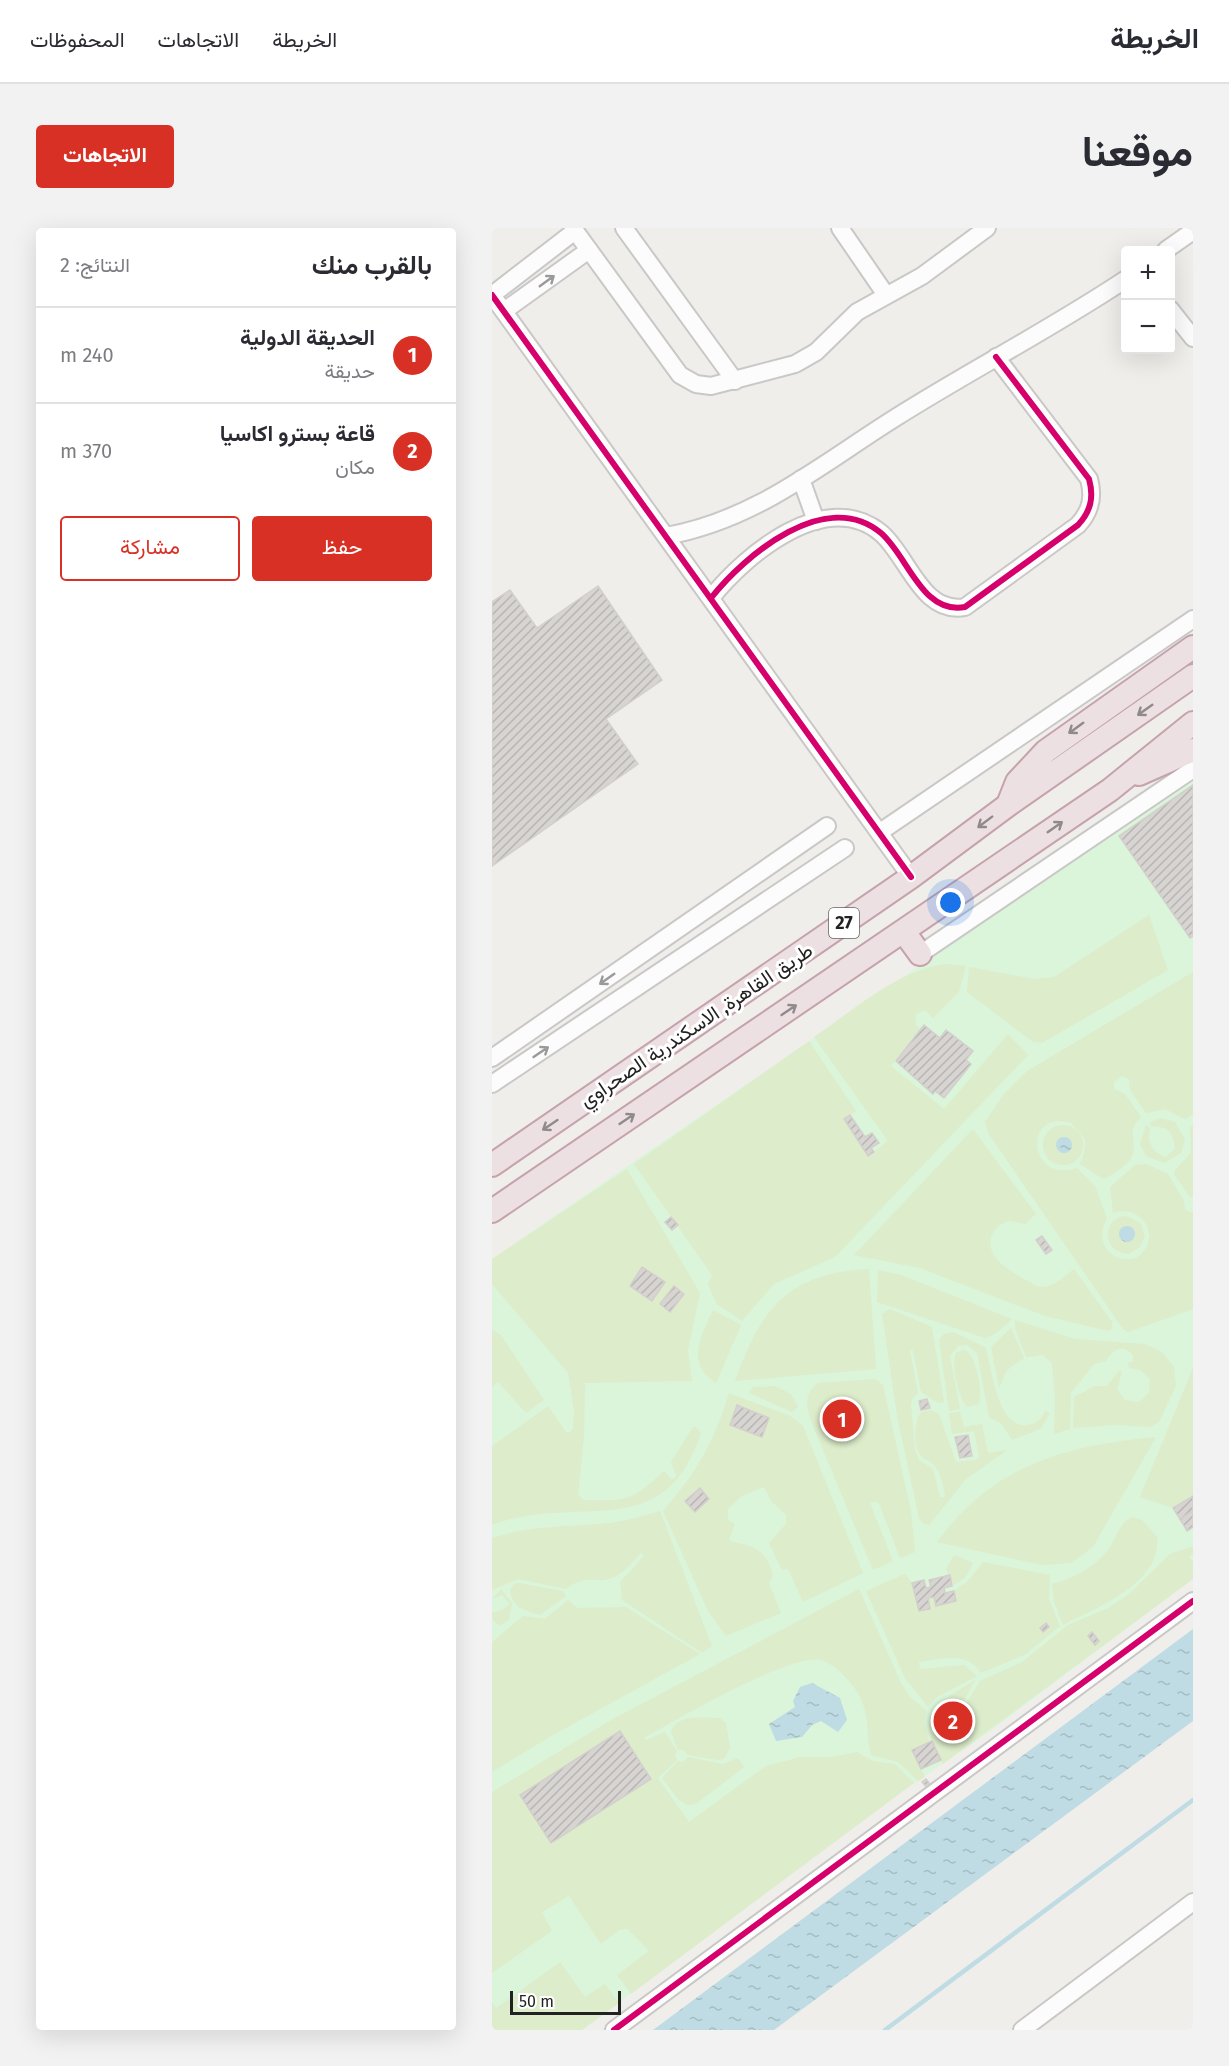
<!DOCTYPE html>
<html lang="ar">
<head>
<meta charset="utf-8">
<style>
  :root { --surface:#fff; --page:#f2f2f3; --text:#2b2b33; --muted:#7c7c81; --line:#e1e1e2; --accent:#d93025 }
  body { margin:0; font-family:"Fira Sans",Vazirmatn,sans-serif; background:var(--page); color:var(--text); direction:rtl }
  .controls { position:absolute; right:18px; top:18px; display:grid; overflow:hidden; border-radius:6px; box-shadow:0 6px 24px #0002 }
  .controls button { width:54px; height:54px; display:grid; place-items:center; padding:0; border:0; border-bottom:2px solid var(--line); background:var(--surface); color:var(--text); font:30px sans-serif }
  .scale { position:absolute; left:18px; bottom:15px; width:111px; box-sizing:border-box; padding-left:6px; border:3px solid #222; border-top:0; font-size:16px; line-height:21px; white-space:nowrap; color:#222; -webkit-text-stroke:4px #fff; paint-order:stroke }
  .you { position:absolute; left:459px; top:675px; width:21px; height:21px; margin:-15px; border:4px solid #fff; border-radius:50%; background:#1a73e8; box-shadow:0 0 0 9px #1a73e833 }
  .badge { display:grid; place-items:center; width:39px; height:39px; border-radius:50%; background:var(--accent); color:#fff; font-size:20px; font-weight:700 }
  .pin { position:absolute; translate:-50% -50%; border:3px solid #fff; box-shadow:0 2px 6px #0006 }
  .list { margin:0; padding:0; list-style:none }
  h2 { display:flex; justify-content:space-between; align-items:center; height:78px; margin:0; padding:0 24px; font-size:26px }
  h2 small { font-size:20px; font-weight:400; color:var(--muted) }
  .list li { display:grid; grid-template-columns:39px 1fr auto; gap:18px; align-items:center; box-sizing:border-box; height:96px; padding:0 24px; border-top:2px solid var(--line) }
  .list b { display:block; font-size:22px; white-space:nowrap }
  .list p { margin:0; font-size:20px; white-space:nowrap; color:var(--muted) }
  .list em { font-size:20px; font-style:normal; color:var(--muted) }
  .actions { display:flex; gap:12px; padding:18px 24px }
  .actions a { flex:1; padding:14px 0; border:2px solid var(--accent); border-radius:6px; text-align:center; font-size:21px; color:var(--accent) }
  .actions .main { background:var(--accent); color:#fff }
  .map { position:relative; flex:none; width:701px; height:1802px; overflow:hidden; direction:ltr; border-radius:6px }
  header { display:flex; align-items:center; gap:36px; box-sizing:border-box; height:84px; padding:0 30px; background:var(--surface); border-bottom:2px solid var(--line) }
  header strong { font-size:28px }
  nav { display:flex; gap:33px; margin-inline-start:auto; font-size:21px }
  .intro { display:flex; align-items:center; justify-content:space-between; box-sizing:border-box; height:144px; padding:0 36px }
  h1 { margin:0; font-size:42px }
  .button { padding:15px 27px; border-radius:6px; background:var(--accent); color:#fff; font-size:21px; font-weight:700 }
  main { display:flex; gap:36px; padding:0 36px }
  aside { flex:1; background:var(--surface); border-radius:6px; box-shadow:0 6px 24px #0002 }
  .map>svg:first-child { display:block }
  .park { fill:#daf5da }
  .garden { fill:#ddeccb; fill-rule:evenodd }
  .water { fill:url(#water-ripples) }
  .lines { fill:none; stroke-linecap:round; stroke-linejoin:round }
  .stream { stroke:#bfdbe3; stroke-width:4.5 }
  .building { fill:url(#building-hatch); stroke:#d3d0cc; stroke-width:1.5 }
  .minor-casing { stroke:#c9c8c7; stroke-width:20 }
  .highway-casing { stroke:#c5a2ac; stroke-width:26 }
  .minor { stroke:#fdfcfc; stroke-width:16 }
  .highway { stroke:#ece0e2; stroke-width:22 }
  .cycleway-casing { stroke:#fff; stroke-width:10 }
  .cycleway { stroke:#d6006c; stroke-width:6 }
  .oneway { stroke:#9a9a9a }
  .oneway2 { stroke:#918a8c }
  .labels { text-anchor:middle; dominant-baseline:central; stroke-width:6; stroke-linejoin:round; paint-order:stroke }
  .shield { fill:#fff; stroke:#646464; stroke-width:1.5 }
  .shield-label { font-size:18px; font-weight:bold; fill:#222 }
  .street-label { font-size:20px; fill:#222; stroke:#fff }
</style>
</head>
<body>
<header>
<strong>الخريطة</strong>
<nav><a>الخريطة</a><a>الاتجاهات</a><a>المحفوظات</a></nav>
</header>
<div class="intro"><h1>موقعنا</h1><a class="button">الاتجاهات</a></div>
<main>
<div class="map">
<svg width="701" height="1802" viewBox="0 0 701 1802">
  <defs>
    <pattern id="water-ripples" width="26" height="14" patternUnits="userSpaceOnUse" patternTransform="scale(1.5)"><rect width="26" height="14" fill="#bfdbe3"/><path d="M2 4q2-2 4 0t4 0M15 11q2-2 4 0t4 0" fill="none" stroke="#a4bcc2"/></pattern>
    <pattern id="building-hatch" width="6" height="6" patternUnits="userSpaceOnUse" patternTransform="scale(1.5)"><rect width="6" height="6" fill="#d7d4d2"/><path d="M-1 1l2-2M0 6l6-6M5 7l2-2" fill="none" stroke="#b8b6b4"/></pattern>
  </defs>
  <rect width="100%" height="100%" fill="#f0eeeb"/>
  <!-- park -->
  <path class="park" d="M701,550v801l-207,155 -112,77 -292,219h-90v-771z"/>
  <!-- garden -->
  <g class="garden">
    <path d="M657,687l19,55 -126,73 -9,-1 -66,-50 2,-25 66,12 19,-2z"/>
    <path d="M455,736l19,2 -7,26 -26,26 -8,-8 -9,4 -1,10 5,5 -29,37 53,43 64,-75 20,21 -193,202 -61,27 -32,37 -25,-17 -9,-19 4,-10 -78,-111 175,-123 47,70 -12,8 24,37 20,-15 -74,-104c38,-26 87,-69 133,-73z"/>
    <path d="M701,744v142l-8,5 -20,-10 -19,4 -16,-23 -1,-11 -7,-3 -8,6v7l11,5 16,23c-16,17 -4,21 -8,37 -2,9 -21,22 -30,25l-23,-15 4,-11 1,-14 -14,-16c-49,-14 -43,61 6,45l18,18 12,32c-13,23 3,47 29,40 28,-19 7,-55 -23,-45l-3,-26 25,-22 11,-1 22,10 16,27 1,9 8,3v96l-65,23 -5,-3 -135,-196 -3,-11 18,-27 24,-24z"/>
    <path d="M670,890l13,4 10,18 -4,13 -17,10 -18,-7 -6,-12 6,-19 4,3c-3,14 2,25 16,29l9,-8c-1,-15 -7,-24 -23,-22l-2,-5z"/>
    <path d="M701,897v72h-3l-16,-23 2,-5 15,-16 -1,-26z"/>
    <circle cx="571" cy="917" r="20"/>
    <path d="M481,901l63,85 -11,10 -15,-3c-8,2 -15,6 -18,14 -10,25 28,41 44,51 16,4 26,-8 38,-17l38,53v7l-4,2 -63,-15 -125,-48 -66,-13z"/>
    <path d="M135,941l73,124 -12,57 4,31 -107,2 -1,54 -6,57 5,6c44,1 48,2 81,-29l7,8 4,-1 1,-3 -5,-13 22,-35h3l5,6c-37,114 -123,59 -209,92v-79l56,-40 18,26 3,1 4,-5 1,-18 -6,-37 -76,-89v-25zM150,1039l23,15 -13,19 -22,-15zM182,1058l10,8 -14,18 -10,-8z"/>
    <path d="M631,988l7,1 11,7 4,12 -6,12 -11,6c-24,-2 -28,-31 -5,-38z"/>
    <path d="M377,1041l7,100 -141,12c26,-72 52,-108 134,-112z"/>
    <path d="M386,1042l23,5 111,44 -17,15 -10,4 -108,-36z"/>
    <path d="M398,1081l42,18 12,75 -6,1 -17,-11 -8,-42 -3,1 8,42 -5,5 -2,6 4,46 4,10 14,9 7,28h4l1,-3c-2,-9 -4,-20 -10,-28 -4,-5 -11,-6 -15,-11 -7,-9 -6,-35 1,-43l10,-2 8,4 17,48 20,-2 3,-4 -5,-25 -22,3 -3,-21 11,-1 4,15 18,-3 6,29 19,-3 -42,30 -36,45 -6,-2 -4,-5 -21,-97 -16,-107z"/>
    <path d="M221,1082l28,15 -25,58c-31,-20 -15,-46 -3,-73z"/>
    <path d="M523,1092l60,19 70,5 17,8 12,15 2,19 -17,36 -9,5 -35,-2 -42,3 1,-31 21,-11h12l12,-15 3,1 -5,17 8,11 14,2 10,-9 1,-14 -10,-9 -11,-2 -1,-5 5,-2v-5c-10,-14 -20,-6 -27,5l-12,3 -23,29 -1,36 -16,5 1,-38 -3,-33 -9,-8 -17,2 -11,-29z"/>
    <path d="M519,1100l13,30 -17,12 -8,18 -8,-41z"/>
    <path d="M0,1102l9,5 43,65 -18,13 -28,-31 -6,5z"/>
    <path d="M461,1104l32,15c7,16 11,89 47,77 7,-2 11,-7 13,-13l5,2 -10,16 -28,11 -10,-16 -13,-7 -12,-64 -10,-8 -9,1 -8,10 10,53 -11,2 -10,-71 5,-6z"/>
    <path d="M472,1122c12,3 19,43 15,54l-12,3c-9,-9 -16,-43 -11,-54z"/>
    <path d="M701,1140v128l-20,12 -33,-11z"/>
    <path d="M383,1151l8,6 28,126 4,41 -15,6 -22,-57 -8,2 23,58 -20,9 -62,-149c-5,-15 -7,-27 7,-38z"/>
    <path d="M283,1158l16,8 7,13 -6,5 -43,-19 4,-6z"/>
    <path d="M237,1165l61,23 13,10 60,147 -60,29 -15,-33 -6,1 -13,-27 17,-19v-9l-15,-14 -7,-14 -22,9 -14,13v11l7,4 -6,15 3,3c22,3 35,9 41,33l-4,8 12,30 -55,23 -18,-25 -45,-100c34,-39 51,-69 66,-118zM245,1177l32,13 -7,19 -32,-12z"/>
    <path d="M664,1209l-63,110 -22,16 -29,2 -105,-23c57,-77 126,-96 219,-105z"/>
    <path d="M168,1283l52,135 -10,7 -80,-53 -2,-18 24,-26 -3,-3c-7,7 -16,19 -25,23 -19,10 -28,-4 -50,13l-48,-10 -26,11v-52c39,-13 77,-11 117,-15 17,-2 34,-7 51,-12z"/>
    <path d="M641,1289l9,3 15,17c6,45 -62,72 -94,88l-9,-23 -2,-18c23,-6 41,-16 56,-34 8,-10 12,-30 25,-33z"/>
    <path d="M701,1318v8l-4,3 4,5v17l-250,185c-29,-52 -11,-57 32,-84l-14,26 -24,15 9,14 27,-17 -7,-14 14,-23 42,-19 46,-37 40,-17 21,-14 41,-40z"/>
    <path d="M462,1327l19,8 -8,15 -13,8 -6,-17z"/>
    <path d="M491,1334l67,13 -1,24 11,27 -34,28 -45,19c-14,-23 -40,-14 -62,-11l1,7 44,-4 13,11 -40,21 -9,10 -23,-29 -39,-87 39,-17 7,9 7,28 11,-2 -2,-11 6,-1 2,9 20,-5 -2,-10 14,-10z"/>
    <path d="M27,1355l44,8 3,5 -26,19c-15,-5 -28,-7 -30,-25l4,-6z"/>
    <path d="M9,1361l11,14 -3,17 -10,6 -7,-7v-6l10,-3 8,-6 -8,-9 -10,4z"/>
    <path d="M367,1361l43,96 9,13 16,13 -3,10 5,21 -17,8 13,27 -7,4 -20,-19 -27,-7c-5,-19 -1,-39 -11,-58 -7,-14 -24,-33 -40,-37 -32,-6 -144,60 -176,78l2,2 19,-8 12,19 -2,4 2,5 -19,18 31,44 77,-56 34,-9h31l26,-5 16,9 22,3 19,19 -283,211 -14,-19 32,-24 -21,-22h-7l-20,15 -32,-48 -27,16 10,19 -60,42v-181l121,-73z"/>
    <path d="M76,1372l10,8 48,-1 74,47 -154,85 -54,33v-130l31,-26 22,3z"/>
    <path d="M228,1490l6,5 4,25 -6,11 -6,1 -30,-5 -4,-5h-6l-7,-18c5,-19 34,-14 49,-14z"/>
    <path d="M196,1529l35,7 15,-6 6,9 -48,37 -9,1 -8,-5 -17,-22 16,-17 5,1z"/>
    <path d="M68,1734l25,35 20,-13 14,19 -37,27h-90v-28l4,6z"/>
  </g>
  <!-- water -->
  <g class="water">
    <circle cx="572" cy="917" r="8"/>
    <circle cx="635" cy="1006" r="8"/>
    <path d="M701,1401v92l-419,309h-121z"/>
    <path d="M320,1455l28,15 7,22 -9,12 -17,-11 -9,4 -10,12 -26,4 -7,-17 26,-17 -2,-6 7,-14z"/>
  </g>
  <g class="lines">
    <!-- stream -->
    <path class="stream" d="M393,1802l308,-230"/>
  </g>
  <!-- building -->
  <g class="building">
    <path d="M106,358l64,94 -56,39 32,45 -146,102v-264l18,-12 27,38z"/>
    <path d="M701,557v151l-3,2 -71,-102z"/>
    <path d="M432,797l16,13 6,-8 27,21 -7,9 5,4 -27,34 -9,-7 -2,3 -37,-33z"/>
    <path d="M358,887l15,22 7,-4 7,10 -8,5 3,4 -6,4 -24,-37z"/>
    <path d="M179,989l7,8 -6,5 -7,-8z"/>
    <path d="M550,1008l10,14 -6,4 -10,-14z"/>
    <path d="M150,1039l23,15 -13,19 -22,-15z"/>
    <path d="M182,1058l10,8 -14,18 -10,-8z"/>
    <path d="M435,1171l3,9 -9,2 -2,-9z"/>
    <path d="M245,1177l32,13 -7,19 -32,-12z"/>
    <path d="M476,1207l4,21 -12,2 -5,-21z"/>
    <path d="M208,1260l9,11 -14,13 -10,-11z"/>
    <path d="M701,1268v15l-13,8 -7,-11z"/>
    <path d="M701,1283v16l-6,4 -7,-12z"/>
    <path d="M458,1347l2,11 -8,2 1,5 9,-2 2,10 -20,5 -2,-9 -6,1 2,11 -11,2 -7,-28 12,-3 2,8 5,-1 -2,-7z"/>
    <path d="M554,1395l3,4 -6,5 -3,-4z"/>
    <path d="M600,1404l7,9 -4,4 -7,-9z"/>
    <path d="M469,1478l8,14 -23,15 -9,-14z"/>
    <path d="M128,1503l31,48 -100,64 -31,-48z"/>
    <path d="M440,1513l9,19 -20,9 -9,-19z"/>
    <path d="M434,1551l5,6 -4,3 -5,-6z"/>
  </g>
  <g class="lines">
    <!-- minor casing -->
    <g class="minor-casing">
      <g id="minor">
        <path d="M81,0l107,147 16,9 15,2 84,-22 21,-12 41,-40 65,-36 65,-48"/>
        <path d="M132,0l111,153"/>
        <path d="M348,0l46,67"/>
        <path d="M674,22l27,-19"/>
        <path d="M0,67l419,582"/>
        <path d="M0,67l83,-64"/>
        <path d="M678,81l23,29"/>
        <path d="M12,83l85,-61"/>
        <path d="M309,251l15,42"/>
        <path d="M174,308c90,-16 154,-71 229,-118 76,-48 156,-89 231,-139"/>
        <path d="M219,370c34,-43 115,-111 170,-65 27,23 41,82 84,74l113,-82c13,-14 16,-28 11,-46l-93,-122"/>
        <path d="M388,604l313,-213"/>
        <path d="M428,726l273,-185"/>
        <path d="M0,830l335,-232"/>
        <path d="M0,856l353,-236"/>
        <path d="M122,1802l579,-429"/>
        <path d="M530,1802l171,-128"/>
      </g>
    </g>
    <!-- highway casing -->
    <g class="highway-casing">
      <g id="highway">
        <path d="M647,546l54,-24"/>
        <path d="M517,574l8,-20 29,-31 147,-104"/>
        <path d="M412,704l16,22"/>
        <path d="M0,937l419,-288 97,-72 185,-129"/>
        <path d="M0,983l618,-421 83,-67"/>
      </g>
    </g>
    <!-- minor -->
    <use href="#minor" class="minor"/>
    <!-- highway -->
    <use href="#highway" class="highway"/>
    <!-- cycleway casing -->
    <g class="cycleway-casing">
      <g id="cycleway">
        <path d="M0,67l419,582"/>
        <path d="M219,370c34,-43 115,-111 170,-65 27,23 41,82 84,74l113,-82c13,-14 16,-28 11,-46l-93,-122"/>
        <path d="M122,1802l579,-429"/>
      </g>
    </g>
    <!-- cycleway -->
    <use href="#cycleway" class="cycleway"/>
  </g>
  <!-- one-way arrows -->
  <defs><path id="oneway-shaft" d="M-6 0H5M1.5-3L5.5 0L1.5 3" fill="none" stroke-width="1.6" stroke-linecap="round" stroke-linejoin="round" transform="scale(1.5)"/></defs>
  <g class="oneway">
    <use href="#oneway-shaft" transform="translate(55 53) rotate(-36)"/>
    <use href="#oneway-shaft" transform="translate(115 751) rotate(145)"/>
    <use href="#oneway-shaft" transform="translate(49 824) rotate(-34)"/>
  </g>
  <g class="oneway2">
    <use href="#oneway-shaft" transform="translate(653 482) rotate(145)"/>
    <use href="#oneway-shaft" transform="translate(584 500) rotate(144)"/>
    <use href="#oneway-shaft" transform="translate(493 594) rotate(143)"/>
    <use href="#oneway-shaft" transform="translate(563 599) rotate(-35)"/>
    <use href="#oneway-shaft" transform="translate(297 782) rotate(-34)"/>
    <use href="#oneway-shaft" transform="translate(135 891) rotate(-34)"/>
    <use href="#oneway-shaft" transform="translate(58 897) rotate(146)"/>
  </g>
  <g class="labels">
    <!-- shield labels -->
    <rect class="shield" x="337" y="680" width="30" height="30" rx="4.5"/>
    <g class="shield-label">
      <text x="352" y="695">27</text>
    </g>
    <!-- street labels -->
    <g class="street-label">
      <text transform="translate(204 797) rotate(-34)">طريق القاهرة, الاسكندرية الصحراوي</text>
    </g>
  </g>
</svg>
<div class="controls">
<button>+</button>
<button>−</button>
</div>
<div class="scale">50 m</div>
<div class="you"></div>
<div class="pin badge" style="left:350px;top:1191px">1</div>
<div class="pin badge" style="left:461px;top:1493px">2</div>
</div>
<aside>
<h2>بالقرب منك<small>النتائج: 2</small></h2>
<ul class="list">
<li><span class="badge">1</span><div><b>الحديقة الدولية</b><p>حديقة</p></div><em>240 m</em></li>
<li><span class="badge">2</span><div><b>قاعة بسترو اكاسيا</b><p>مكان</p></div><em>370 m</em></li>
</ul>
<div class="actions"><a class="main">حفظ</a><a>مشاركة</a></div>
</aside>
</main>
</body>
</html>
